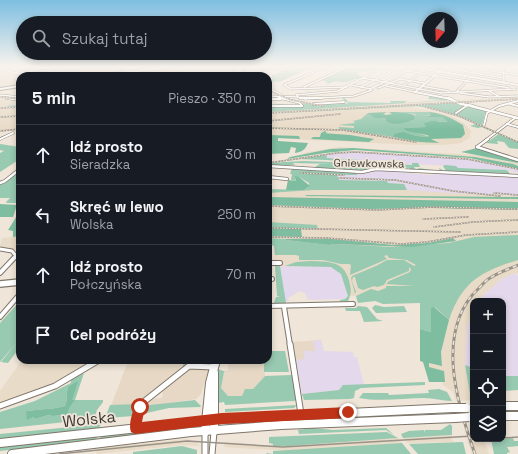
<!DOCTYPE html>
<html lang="pl">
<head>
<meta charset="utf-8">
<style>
  :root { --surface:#171b24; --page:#20242c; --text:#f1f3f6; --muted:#9ea1a6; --line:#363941 }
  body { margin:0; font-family:"Space Grotesk",sans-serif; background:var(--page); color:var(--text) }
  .controls { position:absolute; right:12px; bottom:12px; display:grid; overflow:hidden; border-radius:8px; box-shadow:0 2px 6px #0003 }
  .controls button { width:36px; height:36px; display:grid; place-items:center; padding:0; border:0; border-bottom:1px solid var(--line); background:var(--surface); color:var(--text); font:20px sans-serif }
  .compass { position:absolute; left:422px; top:12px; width:36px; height:36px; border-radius:50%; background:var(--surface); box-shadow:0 2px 6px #0003; rotate:199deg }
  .stop { position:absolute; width:12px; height:12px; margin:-9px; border:3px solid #bf3418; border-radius:50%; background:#fff }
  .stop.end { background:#bf3418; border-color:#fff; box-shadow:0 1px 4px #0008 }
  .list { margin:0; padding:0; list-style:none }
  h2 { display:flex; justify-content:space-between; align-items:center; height:52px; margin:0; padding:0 16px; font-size:17px }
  h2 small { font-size:13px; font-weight:400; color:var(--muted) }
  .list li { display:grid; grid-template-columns:26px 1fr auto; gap:12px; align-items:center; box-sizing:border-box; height:60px; padding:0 16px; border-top:1px solid var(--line) }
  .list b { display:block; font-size:15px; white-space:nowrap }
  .list p { margin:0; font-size:13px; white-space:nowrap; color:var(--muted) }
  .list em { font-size:13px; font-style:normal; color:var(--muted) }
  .icon { flex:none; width:22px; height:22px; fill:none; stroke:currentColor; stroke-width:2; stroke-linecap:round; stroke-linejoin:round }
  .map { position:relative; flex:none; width:518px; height:454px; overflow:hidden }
  .search { position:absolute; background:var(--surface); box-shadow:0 2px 6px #0003; left:16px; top:16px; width:256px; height:44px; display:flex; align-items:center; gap:10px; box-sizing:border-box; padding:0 14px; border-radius:22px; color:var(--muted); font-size:15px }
  .panel { position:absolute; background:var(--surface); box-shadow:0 2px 6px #0003; left:16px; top:72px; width:256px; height:292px; border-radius:12px }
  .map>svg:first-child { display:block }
  .commercial { fill:#e6d8c5 }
  .industrial { fill:#e4d8ec }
  .built { fill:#e8dbc7 }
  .green { fill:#98c9b1; fill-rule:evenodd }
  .forest { fill:#7ebda0 }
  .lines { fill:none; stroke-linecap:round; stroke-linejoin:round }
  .stream { stroke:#7eccd7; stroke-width:1 }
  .street-far5-casing { stroke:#7f766a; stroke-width:2.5 }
  .street-far4-casing { stroke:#7f766a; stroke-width:3 }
  .street-far3-casing { stroke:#7f766a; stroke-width:4 }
  .street-far2-casing { stroke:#7f766a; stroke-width:5 }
  .street-far1-casing { stroke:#7f766a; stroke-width:6 }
  .street-casing { stroke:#7f766a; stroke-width:7 }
  .secondary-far3-casing { stroke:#7f766a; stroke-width:3 }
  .secondary-far2-casing { stroke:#7f766a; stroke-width:3.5 }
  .secondary-far1-casing { stroke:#7f766a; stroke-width:8 }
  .secondary-casing { stroke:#7f766a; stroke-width:10 }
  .primary-casing { stroke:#7f766a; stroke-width:2 }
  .street-far5 { stroke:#fff; stroke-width:1.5 }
  .street-far4 { stroke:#fff; stroke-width:2 }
  .street-far3 { stroke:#fff; stroke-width:2.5 }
  .street-far2 { stroke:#fff; stroke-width:3 }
  .street-far1 { stroke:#fff; stroke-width:4 }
  .street { stroke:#fff; stroke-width:5 }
  .secondary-far3 { stroke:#fff; stroke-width:2 }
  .secondary-far2 { stroke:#fff; stroke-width:2.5 }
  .secondary-far1 { stroke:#fff; stroke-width:5.5 }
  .secondary { stroke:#fff; stroke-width:8 }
  .primary { fill:#fff; fill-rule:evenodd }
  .tram { stroke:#9a9389; stroke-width:1.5 }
  .rail-far1-casing { stroke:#9a9389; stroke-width:1.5 }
  .rail-casing { stroke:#9a9389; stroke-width:3 }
  .rail-far1 { stroke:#efe5d8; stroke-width:1; stroke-dasharray:1.5; stroke-linecap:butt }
  .rail { stroke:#efe5d8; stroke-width:1.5; stroke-dasharray:4; stroke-linecap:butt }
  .secondary-bridge-casing { stroke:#7f766a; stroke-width:10; stroke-linecap:butt }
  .primary-bridge-casing { stroke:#7f766a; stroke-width:3.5; stroke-linecap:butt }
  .secondary-bridge { stroke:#fff; stroke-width:8 }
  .primary-bridge { stroke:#fff; stroke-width:2.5 }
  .route { fill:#bf3418 }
  .labels { text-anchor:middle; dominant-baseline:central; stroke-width:3.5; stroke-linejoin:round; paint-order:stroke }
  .far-street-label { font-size:11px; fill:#3d3934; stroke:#efe5d8 }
  .near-street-label { font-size:16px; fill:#3d3934; stroke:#efe5d8 }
</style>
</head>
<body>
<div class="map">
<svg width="518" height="454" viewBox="0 0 518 454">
  <rect width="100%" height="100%" fill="#efe5d8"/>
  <!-- commercial -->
  <g class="commercial">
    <path d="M88,66h19l7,5 -34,5h-22l21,-9z"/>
    <path d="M176,67l7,5 -28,4h-37z"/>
    <path d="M0,69l20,7v8l-20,3z"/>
    <path d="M321,340l5,21 -30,-1 -3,-18z"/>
    <path d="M228,360h36l1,16 -12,13 -11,7h-14l-7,-8 3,-16 4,-2z"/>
    <path d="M128,361l61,1 -36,28 -1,2 -14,12 -27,2z"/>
    <path d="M190,368h19l-8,26 -5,5 -48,7 2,-7 12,-1 1,-9z"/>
  </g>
  <!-- industrial -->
  <g class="industrial">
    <path d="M355,152l110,7 53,11v3l-12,-3 -48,-2 -2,-2 -75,-3 -1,-2 -53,-3 -1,-3z"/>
    <path d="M376,170l55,5 12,-2 75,4v19l-32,-2h-6v1l-212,-1v-5l18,1 118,-6 -16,-1 -2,-2 -47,-1 -2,-6 19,1v-2h14v-2z"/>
    <path d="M280,266l51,1 10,7 7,22 -3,3 -37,1 -3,-7 -5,-2 -12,7 1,3h-4z"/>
    <path d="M515,273l3,3v100h-15v-75h-23l3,-6 9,-8 11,-9z"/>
    <path d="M473,312v56l-8,-3 2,-38z"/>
    <path d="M321,340l3,11 29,1 1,5h3l7,28h-21l-4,5 -37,4 -6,-34 9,-1 -2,-8h12l-2,-10z"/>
  </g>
  <!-- built -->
  <g class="built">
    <path d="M268,89l23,11 35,5 74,-2 118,-6v2l-44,3 -25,10 46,19 -2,1 -32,-14 -37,-11 -13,1 18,2 23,6 13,8 6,7 -2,7 -8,5 -18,2h-25l-150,-7v-31l34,-1 -1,-3 -24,-7z"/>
    <path d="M0,95l20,2v33l-20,1z"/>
    <path d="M339,147l137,8 32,5 10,3v3l-43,-9 -122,-9 -23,1 -24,5 -3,-1z"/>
    <path d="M268,189l18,1h120l73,5v-1h7l32,2v78l-3,-1 -12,5 -20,17 -3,6h-7v11l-6,15 -2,38 6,35 -15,1 -3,-9 -10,-7 -1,-13 -14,-4v-5l14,2 -1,-13 8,-32 -28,-25 -73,1 -7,-22 -10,-7 -51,-1 -1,-5h-4l-1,-15 -6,-2z"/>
    <path d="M20,236v17l-5,-3 -15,-3 2,-9z"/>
    <path d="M22,360h50l18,3 -35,20 -20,9 -30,10h-5v-11z"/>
    <path d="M450,435l3,7 -45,1 -5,-5z"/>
    <path d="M398,438l4,5 -111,8 -67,-4 1,-5 40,3 24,1z"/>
    <path d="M187,439l4,1 10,6 -20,-1 -85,9 1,-6z"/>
    <path d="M484,439h15l-15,1 5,14h-17l-4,-12 16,-2z"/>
  </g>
  <!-- green -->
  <g class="green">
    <path d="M282,66h34l-37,16 -11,-1v-2h5l-1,-3 3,-2 16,-6z"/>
    <path d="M351,66h16l12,3c-3,1 -15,3 -19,3l-4,2 7,3 -3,2c-6,-1 -7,2 -13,3 -8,1 -9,-3 -19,2l-3,-3 -4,-1z"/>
    <path d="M430,95l23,5 -185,12 1,-6 7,1 1,-3 25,2 -2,-3 16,2 28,-3 2,2 3,-2h-3l-5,-5h2l6,5 42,1 -1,-2h17l-3,2 39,-3 -15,-1z"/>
    <path d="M456,102l33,9 -4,3 -3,11 -28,-11 41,18 -3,1 1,-1 -11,-5 -4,1 -8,-2 6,-2 -24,-10 -34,-8 -150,8z"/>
    <path d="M400,112h29l2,1 -1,-1 1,3 -6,1 17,1 7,5 -11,-1 -11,6 -24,1 27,9h-2l-11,-1 -11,-3 -12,1 -1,3 -54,-8v-2l15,1v-2l-16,-1 17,-2 -2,-2 8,-2 7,-6 18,5v3l20,1 10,-3 -2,-2 2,-1 -1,-2z"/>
    <path d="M499,134l19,8v7l-9,-1 -5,-6 -7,-1 1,3 -12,-1z"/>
    <path d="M0,144l20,3v12l-20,13v-19l4,-2 -4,-1z"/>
    <path d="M326,155l1,3 53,3 1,2 31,2v-2h6l2,4h-6l2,3h3l-1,-2 22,3 -1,-3 5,3h-36l2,-3 -41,-3 -2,5 -7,1 -47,-3 7,-4h16l-43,-1 2,2h-27v-2l35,-2 56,2 -32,-3 -29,-1z"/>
    <path d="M445,165l11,1 2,2 48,2 2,1 2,3 -64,-3 -3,-5z"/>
    <path d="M292,168l64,5 1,2h-20l2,5 48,1 1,2 16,1 3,6h-94l-45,3v-4l36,1 5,-3v-4l-10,-6 -4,2 1,2 -5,-1 1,-6h-2z"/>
    <path d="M20,170v33h-13l-1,-1 4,-4h-10v-14l5,-1z"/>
    <path d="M268,222l49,3 1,4 -50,-1z"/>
    <path d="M518,235v25c-38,12 -56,22 -69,60l-14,-13 -4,25 -11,-3v-26l-37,1 -8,-3 -17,2 -2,-7 15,-7 7,2 8,-3v-2h29l-29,-2 3,-3 21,-9 1,-3 -2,-2v4l-22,9 -3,5 -7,2 -3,-1 -11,4 -5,-2 -3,-11h-2l-1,4 4,11 -1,2 -4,-16 1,-2 24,-10 11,-6h17l10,6 2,-1 -9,-5 -18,-2 -2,-3 -3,1 3,3 -37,16 1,-10 -2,-1h-8l-18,-4h-24v-4l-3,-1h-21l-1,-9 -6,-2v-6l18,1v1l43,5 5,-1 59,3 56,-4 25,-6z"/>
    <path d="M311,261c17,1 32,-1 38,19 2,9 3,13 -1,21h-8v-1l5,-1 3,-3 -7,-22 -10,-7 -46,-1 11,-4z"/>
    <path d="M275,266h5l6,37h-12l2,-6h4l-3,-1z"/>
    <path d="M20,301v46l-12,16 -7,-1 16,-20 -17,20v-39z"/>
    <path d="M375,305l9,2 20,-1 3,6 -31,1 -4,-5z"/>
    <path d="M358,306l9,1 10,12 6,2 -19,1 -4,-11h-14l-1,-3h11z"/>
    <path d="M268,351h17l4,21h-25v-12h4z"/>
    <path d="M129,360h66h-18v1c12,1 23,-1 34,-1l-2,4 -26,2v-2l-13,-1v-1l-42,-1z"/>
    <path d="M465,365l8,3v32h-2z"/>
    <path d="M218,369l8,3h-2l-3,16 7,8h14l3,-7h8l12,-13 26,-1h2l4,25 -3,1 -69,4 -1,-3 -6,1z"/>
    <path d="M84,373l-9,27h28v2l-6,8 -3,9 -94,10v-17l35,-11 36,-18v-3zM68,387l4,13 2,1 -4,6 -3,8 -15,1 -3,-1 -14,4 -9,-8 30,-3 9,-2c3,-7 1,-13 3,-19z"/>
    <path d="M503,376h15v14l-15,1z"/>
    <path d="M425,382v3l-64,3 -6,3 -1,7 -4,1 -46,1 -2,-6 37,-4 4,-5z"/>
    <path d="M439,389l8,3 5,9c-10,0 -18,-3 -28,-3 -21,0 -44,4 -65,0l4,-5h25l1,2 40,-2 -1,-3z"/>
    <path d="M195,400l6,6 -1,1 -31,1 -27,6 2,-6 6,-3z"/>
    <path d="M138,404l-4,12 -29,2 5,-13z"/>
    <path d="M297,405l-3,3 -69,4v-3z"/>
    <path d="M454,413v1l-229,13v-2l87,-8z"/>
    <path d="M101,424l-2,4 -99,11v-5z"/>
    <path d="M450,424l2,2v9h-2l-47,3 -2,-4 8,-3 15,-1 1,3v-3h16z"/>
    <path d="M198,425l1,3 -99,12 1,-4z"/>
    <path d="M313,428l20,2 53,-2 8,7 -8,-5 -87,4 -1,-4z"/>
    <path d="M387,432l11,6 -109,8h-16v-2l-4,-1v-6z"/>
    <path d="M97,436l-1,4 -96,11v-4z"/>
    <path d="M513,438l1,3h4v5l-11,1 3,5 -3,1v1h-13l-3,-15z"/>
    <path d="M463,442l3,12h-48l-9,-10z"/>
    <path d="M402,443l9,11h-144l-1,-1 7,1v-3z"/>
    <path d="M182,446l15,4v4h-64v-2z"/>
  </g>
  <!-- forest -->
  <g class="forest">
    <path d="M387,112l-4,2 3,1 6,-1 -3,-2c9,0 20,0 27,4l-2,1 2,2c-9,3 -21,8 -30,2v-3h-11l-7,-5z"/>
    <path d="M429,112c12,1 23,6 34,13l2,9 -4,4 -30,1 8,4 -19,-1 -27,-5 1,-3 9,-2 14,4 11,1 1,-1 -2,-1 -20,-4 -4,-3 23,-1 -2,-4 9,-2 15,1 -6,-5h-17l6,-2z"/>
    <path d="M325,131l2,2h-5l28,2 24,4 -5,3 -58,-3 2,-2h7l1,-4z"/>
    <path d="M268,135l31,1 1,3 -22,-1v3l30,2c-3,7 -6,9 -13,10l1,-5 -5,-1 -2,6 -21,1z"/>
    <path d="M353,148l122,9 38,7 5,2v3l-48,-11 -115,-8 -30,3 -38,6 3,-2 40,-8z"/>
    <path d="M477,148l41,13v2l-57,-11z"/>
    <path d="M295,176l4,1 11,9 -6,4h-18l2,-10 8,1z"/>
    <path d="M307,195l197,2h14v2l-213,-3z"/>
    <path d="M268,197l250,5v8l-87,-2 -61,1 -102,-4z"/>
    <path d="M0,204l17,1 -4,12h-13z"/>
    <path d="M20,208v28l-7,1v-6l-5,-1 7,-11z"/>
    <path d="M268,228l33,1 1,8 -34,-1z"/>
    <path d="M453,238l3,3 -44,6 -78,-3 -5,1 -43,-5v-1h45l63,6 34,-2z"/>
    <path d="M434,307l15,13 -8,32 1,14 -13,-3v4l15,4 1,11h-16l-6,-20 -3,-1v-32l11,3v-24z"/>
    <path d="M78,381l-6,19h3l-5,7 -3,8 -15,1 -3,-1 -14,4 -2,-2 -6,3 -1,-9 30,-3 9,-2c3,-7 1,-13 3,-19z"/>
  </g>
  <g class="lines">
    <!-- stream -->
    <path class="stream" d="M8,106h12"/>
    <!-- street-far5 casing -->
    <g class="street-far5-casing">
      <g id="street-far5">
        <path d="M57,66l13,2"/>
        <path d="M108,66l7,4h5"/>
        <path d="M328,66l-44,19 7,4 56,-2"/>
        <path d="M433,66l71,12"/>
        <path d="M458,66l60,9"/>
        <path d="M503,66l1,16"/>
        <path d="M383,67l126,21"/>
        <path d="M0,68l17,6"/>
        <path d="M263,68l23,2"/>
        <path d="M423,69l6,-3"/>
        <path d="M31,71l-3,1h7"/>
        <path d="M142,71l40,-5"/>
        <path d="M119,75l10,-2"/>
        <path d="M25,76l-9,-4 6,-3 28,2"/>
        <path d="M41,76l21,-10"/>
        <path d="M57,76l23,-10"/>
        <path d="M113,76l11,-8 -1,-2"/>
        <path d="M259,76l4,-9"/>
        <path d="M363,78l78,15 75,-4"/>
        <path d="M351,85l20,4"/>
        <path d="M404,85l17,-12"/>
        <path d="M386,86l29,6"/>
        <path d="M421,86l28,5"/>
        <path d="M304,87l46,-21"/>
        <path d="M361,87l35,-18"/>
        <path d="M268,88l14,7"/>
        <path d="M378,88l22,-9 24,4"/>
        <path d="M370,89l44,-22"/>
        <path d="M489,91l11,6"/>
        <path d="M459,92l-2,-1 14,-14"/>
        <path d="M460,93l29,4 29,-1"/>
        <path d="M0,95l20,2"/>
        <path d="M268,96l30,1"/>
        <path d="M278,97l7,2"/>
        <path d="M7,98l5,1"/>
        <path d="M301,99l-5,-4 42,-4 47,-25"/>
        <path d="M304,99l50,-3 18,-6"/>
      </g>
    </g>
    <!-- street-far4 casing -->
    <g class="street-far4-casing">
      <g id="street-far4">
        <path d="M7,98l13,2"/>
        <path d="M281,98l19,5 2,3"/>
        <path d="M300,98h22"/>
        <path d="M268,99h13"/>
        <path d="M313,104l31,-2"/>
        <path d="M510,104l8,2"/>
        <path d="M268,106h34"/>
        <path d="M456,113l12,-8"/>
        <path d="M507,124l11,3"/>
        <path d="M484,125l3,-12 12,-7 19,-5"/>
        <path d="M0,139l13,-6"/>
        <path d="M486,140l29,-22"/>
      </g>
    </g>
    <!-- street-far3 casing -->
    <g class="street-far3-casing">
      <g id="street-far3">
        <path d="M477,147l11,-8"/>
        <path d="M477,147l41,13"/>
        <path d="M268,166l94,6 14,-3 142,7"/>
        <path d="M268,177l19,2"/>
        <path d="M0,183l5,-2 15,-12"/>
      </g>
    </g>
    <!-- street-far2 casing -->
    <g class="street-far2-casing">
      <path id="street-far2" d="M0,249l12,2 4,5 -3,3"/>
    </g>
    <!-- street-far1 casing -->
    <g class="street-far1-casing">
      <g id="street-far1">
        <path d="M268,263h12"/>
        <path d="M0,273l14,-15"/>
        <path d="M268,279h4"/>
        <path d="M268,306l85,-2"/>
        <path d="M284,307l6,38"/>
        <path d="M0,317l20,-23"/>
      </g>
    </g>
    <!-- street casing -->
    <g class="street-casing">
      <g id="street">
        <path d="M290,344l11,70"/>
        <path d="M0,406l55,-20 44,-26"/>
        <path d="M135,428l6,-24 48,-38 25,1"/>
        <path d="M205,432v22"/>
        <path d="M212,454l2,-22"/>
      </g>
    </g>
    <!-- secondary-far3 casing -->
    <g class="secondary-far3-casing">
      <g id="secondary-far3">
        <path d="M408,66l110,19"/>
        <path d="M439,72l-24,20 36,7"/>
      </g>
    </g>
    <!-- secondary-far2 casing -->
    <g class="secondary-far2-casing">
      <g id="secondary-far2">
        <path d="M448,98l13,6 12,2"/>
        <path d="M471,106l47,12"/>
      </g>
    </g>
    <!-- secondary-far1 casing -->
    <g class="secondary-far1-casing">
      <path id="secondary-far1" d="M0,284l20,-2"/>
    </g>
    <!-- secondary casing -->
    <g class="secondary-casing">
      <g id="secondary">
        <path d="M214,373v58"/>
        <path d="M503,406h15"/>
        <path d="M503,416h15"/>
        <path d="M205,432l5,-49 6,-23"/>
        <path d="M0,443l222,-24 231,-11"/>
        <path d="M12,454l179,-22 90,-7 174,-7"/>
      </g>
    </g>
    <!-- primary casing -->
    <g class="primary-casing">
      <g id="primary">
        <path d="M161,66h14l-36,5 -1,-1z"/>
        <path d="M20,85v2l-20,3v-2z"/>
      </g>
    </g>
    <!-- street-far5 -->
    <use href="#street-far5" class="street-far5"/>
    <!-- street-far4 -->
    <use href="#street-far4" class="street-far4"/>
    <!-- street-far3 -->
    <use href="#street-far3" class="street-far3"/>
    <!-- street-far2 -->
    <use href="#street-far2" class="street-far2"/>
    <!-- street-far1 -->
    <use href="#street-far1" class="street-far1"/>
    <!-- street -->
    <use href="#street" class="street"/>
    <!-- secondary-far3 -->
    <use href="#secondary-far3" class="secondary-far3"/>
    <!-- secondary-far2 -->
    <use href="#secondary-far2" class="secondary-far2"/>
    <!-- secondary-far1 -->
    <use href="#secondary-far1" class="secondary-far1"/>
    <!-- secondary -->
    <use href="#secondary" class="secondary"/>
    <!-- primary -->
    <use href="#primary" class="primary"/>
    <!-- tram -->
    <g class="tram">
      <path d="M503,438l15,-1"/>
      <path d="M59,454l128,-13 96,6 190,-11"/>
    </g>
    <!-- rail-far1 casing -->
    <g class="rail-far1-casing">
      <g id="rail-far1">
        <path d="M231,66l5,10"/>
        <path d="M240,66l8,10"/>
        <path d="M268,90l23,10 32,6"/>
        <path d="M0,97l20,2"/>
        <path d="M426,107l33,9 59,26"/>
        <path d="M0,108l20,-1"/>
        <path d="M268,113l250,-14"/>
        <path d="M0,117l20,-1"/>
        <path d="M268,121l72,-7"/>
        <path d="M268,128l75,2 73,12"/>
        <path d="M0,131l20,-2"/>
        <path d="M268,163l69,-10 18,-1 112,7 51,10"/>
        <path d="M301,173l43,2"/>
        <path d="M339,178l56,2 58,11 47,5"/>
        <path d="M494,193l24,2"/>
        <path d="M268,206l110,4 54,-3 86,2"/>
        <path d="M423,219l45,-2"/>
        <path d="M434,227l39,-5 45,-2"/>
        <path d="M268,228l192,4"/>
        <path d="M268,237l58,1 75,6 26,-2 39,-7 52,-3"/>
      </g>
    </g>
    <!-- rail casing -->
    <g class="rail-casing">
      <path id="rail" d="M475,454c-18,-50 -41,-124 4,-166 4,-4 7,-8 11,-10 9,-6 19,-9 28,-13"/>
    </g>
    <!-- rail-far1 -->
    <use href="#rail-far1" class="rail-far1"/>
    <!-- rail -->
    <use href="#rail" class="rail"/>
    <!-- secondary-bridge casing -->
    <g class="secondary-bridge-casing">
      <g id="secondary-bridge">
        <path d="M453,408h13"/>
        <path d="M455,418l14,-1"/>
      </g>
    </g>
    <!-- primary-bridge casing -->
    <g class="primary-bridge-casing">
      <path id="primary-bridge" d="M95,76l49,-6"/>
    </g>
    <!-- secondary-bridge -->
    <use href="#secondary-bridge" class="secondary-bridge"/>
    <!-- primary-bridge -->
    <use href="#primary-bridge" class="primary-bridge"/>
  </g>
  <!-- sky -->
  <linearGradient id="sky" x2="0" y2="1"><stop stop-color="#7dbee1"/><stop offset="0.51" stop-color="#f8f3ed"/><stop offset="1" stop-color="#f8f3ed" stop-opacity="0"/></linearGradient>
  <rect width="518" height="130" fill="url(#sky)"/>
  <!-- route -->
  <path class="route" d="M140,402l4,1 1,4 -3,15 80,-9 126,-6 4,1 2,4 -2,4 -4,2 -126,6 -87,10 -4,-2c-3,-8 2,-21 5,-29z"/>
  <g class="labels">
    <!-- far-street labels -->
    <g class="far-street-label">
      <text transform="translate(369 163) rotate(1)">Gniewkowska</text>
    </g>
    <!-- near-street labels -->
    <g class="near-street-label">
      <text transform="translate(89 419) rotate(-6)">Wolska</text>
    </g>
  </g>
</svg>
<div class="controls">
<button>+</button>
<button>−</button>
<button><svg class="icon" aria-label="locate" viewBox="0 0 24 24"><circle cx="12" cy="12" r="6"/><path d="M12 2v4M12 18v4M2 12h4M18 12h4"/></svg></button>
<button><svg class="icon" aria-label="layers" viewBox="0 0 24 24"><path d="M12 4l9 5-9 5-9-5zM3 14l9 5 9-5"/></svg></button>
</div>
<svg class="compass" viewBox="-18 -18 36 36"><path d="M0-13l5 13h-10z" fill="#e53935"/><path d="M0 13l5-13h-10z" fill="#9ea1a6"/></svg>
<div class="stop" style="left:140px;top:407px"></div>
<div class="stop end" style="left:348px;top:412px"></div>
<div class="search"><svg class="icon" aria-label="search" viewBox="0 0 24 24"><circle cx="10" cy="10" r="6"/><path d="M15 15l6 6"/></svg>Szukaj tutaj</div>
<section class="panel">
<h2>5 min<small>Pieszo · 350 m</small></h2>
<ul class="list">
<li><svg class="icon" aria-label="ahead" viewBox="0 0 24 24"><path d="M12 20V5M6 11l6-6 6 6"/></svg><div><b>Idź prosto</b><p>Sieradzka</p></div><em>30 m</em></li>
<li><svg class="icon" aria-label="left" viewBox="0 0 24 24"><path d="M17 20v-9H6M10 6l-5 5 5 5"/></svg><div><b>Skręć w lewo</b><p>Wolska</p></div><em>250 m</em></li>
<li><svg class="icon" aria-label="ahead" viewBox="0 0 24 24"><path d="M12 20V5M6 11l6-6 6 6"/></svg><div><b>Idź prosto</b><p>Połczyńska</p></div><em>70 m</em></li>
<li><svg class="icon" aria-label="arrive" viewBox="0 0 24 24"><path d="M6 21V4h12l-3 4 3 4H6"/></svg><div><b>Cel podróży</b></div></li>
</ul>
</section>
</div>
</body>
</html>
